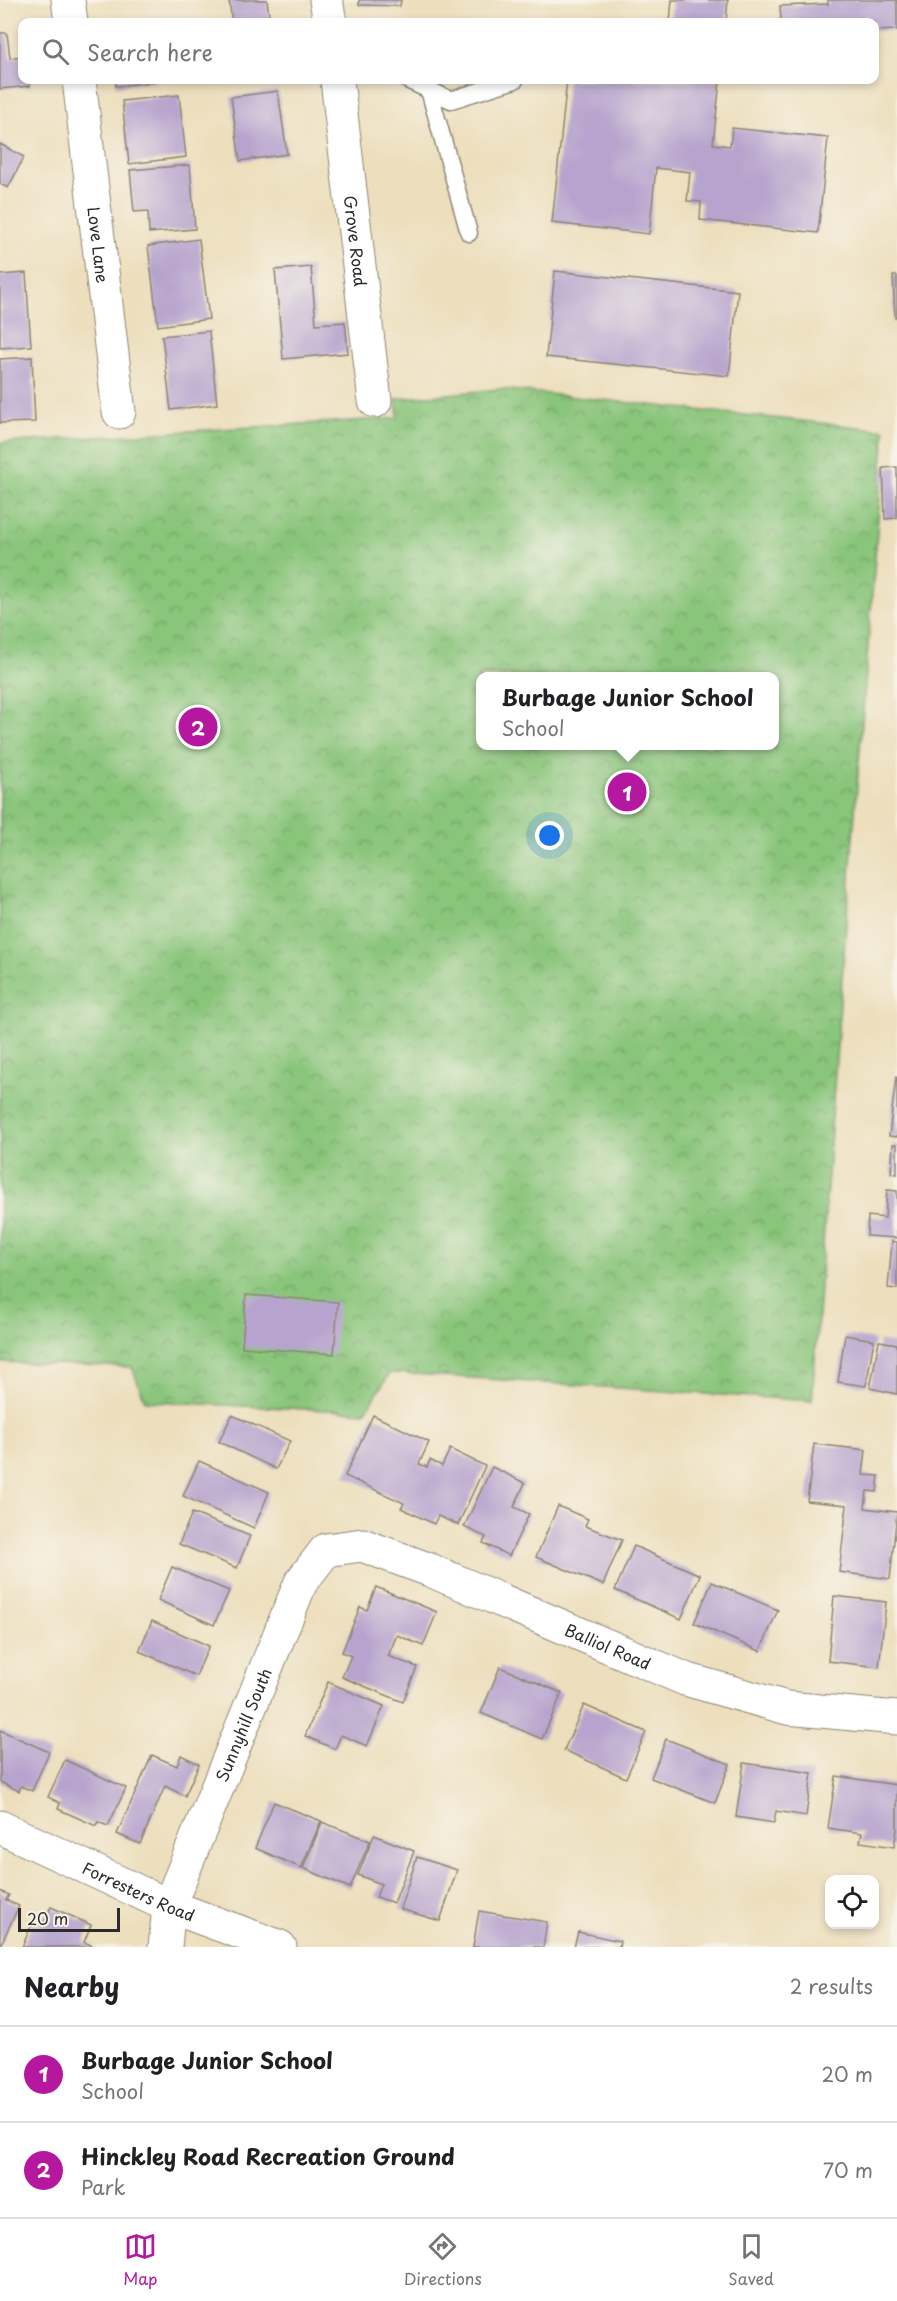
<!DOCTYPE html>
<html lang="en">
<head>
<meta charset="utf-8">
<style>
  :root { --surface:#fff; --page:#f6f6f6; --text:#202124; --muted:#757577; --line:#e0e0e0; --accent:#b5179e }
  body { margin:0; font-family:"Playpen Sans",sans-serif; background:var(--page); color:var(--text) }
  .controls { position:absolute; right:18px; bottom:18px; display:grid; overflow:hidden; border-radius:12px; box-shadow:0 3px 9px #0003 }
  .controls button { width:54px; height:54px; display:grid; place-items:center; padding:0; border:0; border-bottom:2px solid var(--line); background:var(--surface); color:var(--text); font:30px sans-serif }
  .scale { position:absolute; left:18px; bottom:15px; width:102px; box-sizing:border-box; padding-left:6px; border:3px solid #2b2b2b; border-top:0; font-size:16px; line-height:21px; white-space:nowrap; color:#2b2b2b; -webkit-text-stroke:4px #f7f3e8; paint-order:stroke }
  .you { position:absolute; left:550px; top:836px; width:21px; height:21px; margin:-15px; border:4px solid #fff; border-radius:50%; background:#1a73e8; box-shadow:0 0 0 9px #1a73e833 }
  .badge { display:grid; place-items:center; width:39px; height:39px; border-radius:50%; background:var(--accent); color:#fff; font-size:20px; font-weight:700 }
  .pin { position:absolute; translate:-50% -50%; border:3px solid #fff; box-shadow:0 2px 6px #0006 }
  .popup { position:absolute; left:476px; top:672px; width:303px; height:78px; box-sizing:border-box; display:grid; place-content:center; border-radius:12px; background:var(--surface); filter:drop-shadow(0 2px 4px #0005); font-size:20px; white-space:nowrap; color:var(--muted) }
  .popup b { font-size:22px; color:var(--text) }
  .popup::after { content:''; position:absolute; left:50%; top:100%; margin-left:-12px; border:12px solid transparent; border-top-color:var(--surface) }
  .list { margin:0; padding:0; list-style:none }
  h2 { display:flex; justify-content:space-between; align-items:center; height:78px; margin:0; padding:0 24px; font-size:26px }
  h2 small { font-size:20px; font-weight:400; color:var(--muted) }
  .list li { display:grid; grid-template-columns:39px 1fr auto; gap:18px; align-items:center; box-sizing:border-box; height:96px; padding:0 24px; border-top:2px solid var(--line) }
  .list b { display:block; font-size:22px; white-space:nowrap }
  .list p { margin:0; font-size:20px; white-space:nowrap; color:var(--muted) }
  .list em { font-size:20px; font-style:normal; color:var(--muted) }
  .icon { flex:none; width:33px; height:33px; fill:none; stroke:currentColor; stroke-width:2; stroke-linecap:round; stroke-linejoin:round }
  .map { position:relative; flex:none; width:897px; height:1947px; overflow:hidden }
  .search { position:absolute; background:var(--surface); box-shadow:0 3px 9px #0003; left:18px; right:18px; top:18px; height:66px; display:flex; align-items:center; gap:15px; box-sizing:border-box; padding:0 21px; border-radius:12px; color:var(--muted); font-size:22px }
  .sheet { height:270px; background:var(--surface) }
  nav { display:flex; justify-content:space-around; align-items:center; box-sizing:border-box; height:84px; border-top:2px solid var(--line); background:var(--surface); font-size:16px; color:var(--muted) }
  nav a { display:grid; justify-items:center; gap:3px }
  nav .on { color:var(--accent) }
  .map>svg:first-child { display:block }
  .park { fill:url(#park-crowns); stroke:#5a7852; stroke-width:1.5; fill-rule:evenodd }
  .building { fill:#b7a4ce }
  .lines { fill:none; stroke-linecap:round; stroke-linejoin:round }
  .lane-casing { stroke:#8c8574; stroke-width:19 }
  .street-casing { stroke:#8c8574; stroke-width:35 }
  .lane { stroke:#fff; stroke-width:16 }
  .street { stroke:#fff; stroke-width:33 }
  .labels { text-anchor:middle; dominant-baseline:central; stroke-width:5; stroke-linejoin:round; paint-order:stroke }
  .street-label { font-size:16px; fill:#2b2b2b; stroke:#f7f3e8 }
</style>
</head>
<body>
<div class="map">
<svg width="897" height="1947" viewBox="0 0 897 1947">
  <defs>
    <pattern id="park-crowns" width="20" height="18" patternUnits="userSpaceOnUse" patternTransform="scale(1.5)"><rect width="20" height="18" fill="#89c57a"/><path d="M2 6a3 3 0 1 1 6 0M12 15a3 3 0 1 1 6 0" fill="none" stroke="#70a064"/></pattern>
  </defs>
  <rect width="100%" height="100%" fill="#f7f3e8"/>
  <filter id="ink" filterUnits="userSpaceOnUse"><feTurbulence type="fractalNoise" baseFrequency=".0167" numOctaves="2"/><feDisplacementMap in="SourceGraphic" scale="12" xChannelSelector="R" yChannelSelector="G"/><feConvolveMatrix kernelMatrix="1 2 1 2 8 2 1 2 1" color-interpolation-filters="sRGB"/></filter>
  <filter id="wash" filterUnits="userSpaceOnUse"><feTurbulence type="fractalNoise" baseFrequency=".008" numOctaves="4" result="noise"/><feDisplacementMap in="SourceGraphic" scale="24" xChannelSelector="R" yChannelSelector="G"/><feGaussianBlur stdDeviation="1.35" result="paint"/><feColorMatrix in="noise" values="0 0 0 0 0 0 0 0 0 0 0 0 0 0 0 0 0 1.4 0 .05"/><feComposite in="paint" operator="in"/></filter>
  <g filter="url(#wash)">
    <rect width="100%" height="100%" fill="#eddfbd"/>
    <!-- park -->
    <path class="park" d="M501,389l384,41 -46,586 -27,385 -412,-28h-10l-25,39 -220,-11 -13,-34 -132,-5v-919l398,-25 -2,-19zM480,676h294v70h-294z"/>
    <g id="blocks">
      <!-- building -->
      <g class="building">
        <path d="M229,0h38l3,22h-38z"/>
        <path d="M359,0h42l-1,6 -41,-1z"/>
        <path d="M672,0h56l-2,22h-56z"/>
        <path d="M828,0h69v30l-23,1v-9h-93l-1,-16 48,-2z"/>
        <path d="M0,33h7l3,25 12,-2v24h7l1,6 -30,3z"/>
        <path d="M115,80h40v2l-39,4z"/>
        <path d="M567,80h153l-7,64 17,2 2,-18 96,10 -10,95 -118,-13 1,-18 -14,-1 3,-29 -34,-4 -7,66 -97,-11z"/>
        <path d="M278,91l9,63 -47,7 -9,-64z"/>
        <path d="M179,95l7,62 -57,7 -7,-63z"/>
        <path d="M0,144l24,13 -16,31 -8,-4z"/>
        <path d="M190,165l5,64 -46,4 -1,-22 -14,1 -4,-42z"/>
        <path d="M199,239l10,80 -51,7 -10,-80z"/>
        <path d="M311,267l5,57 29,-2 3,31 -65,6 -8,-89z"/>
        <path d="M555,271l183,20 -9,85 -183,-19z"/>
        <path d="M26,273l5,73 -31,2v-73z"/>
        <path d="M893,276h4v41l-2,1z"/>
        <path d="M209,331l8,73 -46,6 -9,-74z"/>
        <path d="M32,357l3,65 -35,1v-64z"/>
        <path d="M897,467v51l-12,1 -2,-51z"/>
        <path d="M896,1077l1,1v59l-8,-1z"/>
        <path d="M893,1144h4v30l-6,-1z"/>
        <path d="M887,1190l10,1v47l-30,-2 1,-20 17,2z"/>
        <path d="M892,1241l5,1v47l-9,-1z"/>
        <path d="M246,1295l92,7 -4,52 -92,-7z"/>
        <path d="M845,1335l29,5 -8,46 -28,-4z"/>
        <path d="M879,1341l18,3v50l-27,-6z"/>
        <path d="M232,1415l58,26 -14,28 -57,-27z"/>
        <path d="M373,1415l56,27 -10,22 8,3 3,-7 12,6 8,-17 35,17 -27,59 -20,-9 -4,8 -33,-16 3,-5 -59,-27z"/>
        <path d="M814,1444l52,6 -3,25 16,1 -2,16 -10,-1 -2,17 32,4 -7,67 -51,-7 8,-67 -40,-4z"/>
        <path d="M199,1461l70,31 -15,36 -71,-32z"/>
        <path d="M492,1467l33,16 -11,24 15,7 -20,42 -26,-13 3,-6 -22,-10z"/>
        <path d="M558,1506l30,13 -3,7 37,14 -19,45 -67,-28z"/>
        <path d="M192,1513l58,23 -13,32 -58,-24z"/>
        <path d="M634,1546l66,29 -19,44 -66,-29z"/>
        <path d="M172,1567l57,24 -15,34 -56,-25z"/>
        <path d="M712,1582l66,28 -18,41 -66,-28z"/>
        <path d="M376,1587l61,25 -14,34 -26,-11 -9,21 29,11 -14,35 -61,-25 9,-21 -9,-4 18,-45 7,3z"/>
        <path d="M834,1596l52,6 -7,65 -51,-6z"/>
        <path d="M152,1621l57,25 -13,30 -57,-25z"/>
        <path d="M500,1667l62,26 -20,46 -61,-26z"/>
        <path d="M328,1682l56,24 -17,40 -26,-11 -6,14 -30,-13z"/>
        <path d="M584,1705l62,27 -20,46 -62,-28z"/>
        <path d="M0,1730l49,22 -17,39 -11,-5 -2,5 -19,-9z"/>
        <path d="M666,1739l64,25 -15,39 -64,-25z"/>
        <path d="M152,1755l25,11 4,-11 18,9 -14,32 -20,-10 -25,58 -23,-10z"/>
        <path d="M65,1760l61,28 -18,38 -10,-4 -2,4 -38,-17 2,-6 -12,-6z"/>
        <path d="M744,1763l68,10 -6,43 -30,-5 -2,12 -38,-6z"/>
        <path d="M836,1776l61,9v44l-3,18 -34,-5 2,-9 -34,-5z"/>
        <path d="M274,1802l47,19 -20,47 -46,-20z"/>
        <path d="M322,1822l48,19 -20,47 -47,-20z"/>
        <path d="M374,1835l40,16 -20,52 -18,-6 5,-13 -23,-9z"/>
        <path d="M417,1857l40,13 -17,51 -40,-12z"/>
        <path d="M0,1891l9,4 -3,5 13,6 -19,40z"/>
        <path d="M51,1907l40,18 -7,17 11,5h-73l11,-25 9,4z"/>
        <path d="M479,1911l68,11 -4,25h-70z"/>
        <path d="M578,1932l42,9 -1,6h-45z"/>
      </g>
    </g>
  </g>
  <g filter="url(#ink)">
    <use href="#blocks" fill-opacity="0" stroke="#8c8574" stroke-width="1.5"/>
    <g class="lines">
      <!-- lane casing -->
      <g class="lane-casing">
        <g id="lane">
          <path d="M407,80l44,20 64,-20"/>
          <path d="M429,90l40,143"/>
        </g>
      </g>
      <!-- street casing -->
      <g class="street-casing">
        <g id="street">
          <path d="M68,0l3,22"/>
          <path d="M326,0l4,22"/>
          <path id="s1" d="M79,80l40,332"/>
          <path id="s2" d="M337,80l38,321"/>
          <path id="s3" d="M0,1827l169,79 111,41"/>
          <path id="s4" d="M165,1947l4,-41 132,-324 25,-32 36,-5 68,25 255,109 102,29 110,10"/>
        </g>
      </g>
      <!-- lane -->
      <use href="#lane" class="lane"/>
      <!-- street -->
      <use href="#street" class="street"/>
    </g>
  </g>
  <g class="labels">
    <!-- street labels -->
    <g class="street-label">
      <text stroke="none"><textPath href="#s2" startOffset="162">Grove Road</textPath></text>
      <text stroke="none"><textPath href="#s1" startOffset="166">Love Lane</textPath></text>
      <text stroke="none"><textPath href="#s4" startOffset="734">Balliol Road</textPath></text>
      <text stroke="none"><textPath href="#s4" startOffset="237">Sunnyhill South</textPath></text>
      <text stroke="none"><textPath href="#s3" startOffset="153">Forresters Road</textPath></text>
    </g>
  </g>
</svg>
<div class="controls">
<button><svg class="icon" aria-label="locate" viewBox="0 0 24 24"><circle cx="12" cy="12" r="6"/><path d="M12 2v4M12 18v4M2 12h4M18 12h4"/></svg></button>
</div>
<div class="scale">20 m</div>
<div class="you"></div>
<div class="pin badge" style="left:627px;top:792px">1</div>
<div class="popup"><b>Burbage Junior School</b>School</div>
<div class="pin badge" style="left:198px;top:727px">2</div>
<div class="search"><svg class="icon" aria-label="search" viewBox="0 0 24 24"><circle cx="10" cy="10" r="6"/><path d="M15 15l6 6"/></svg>Search here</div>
</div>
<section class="sheet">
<h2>Nearby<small>2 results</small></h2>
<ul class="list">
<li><span class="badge">1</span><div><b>Burbage Junior School</b><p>School</p></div><em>20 m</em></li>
<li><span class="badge">2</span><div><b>Hinckley Road Recreation Ground</b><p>Park</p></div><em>70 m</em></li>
</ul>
</section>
<nav>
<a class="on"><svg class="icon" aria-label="map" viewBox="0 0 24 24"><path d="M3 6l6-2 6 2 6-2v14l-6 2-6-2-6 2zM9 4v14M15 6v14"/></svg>Map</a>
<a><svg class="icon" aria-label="directions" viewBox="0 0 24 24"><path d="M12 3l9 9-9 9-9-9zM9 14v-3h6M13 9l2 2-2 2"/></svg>Directions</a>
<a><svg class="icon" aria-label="saved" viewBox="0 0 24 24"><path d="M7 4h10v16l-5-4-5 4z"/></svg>Saved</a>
</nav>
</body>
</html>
